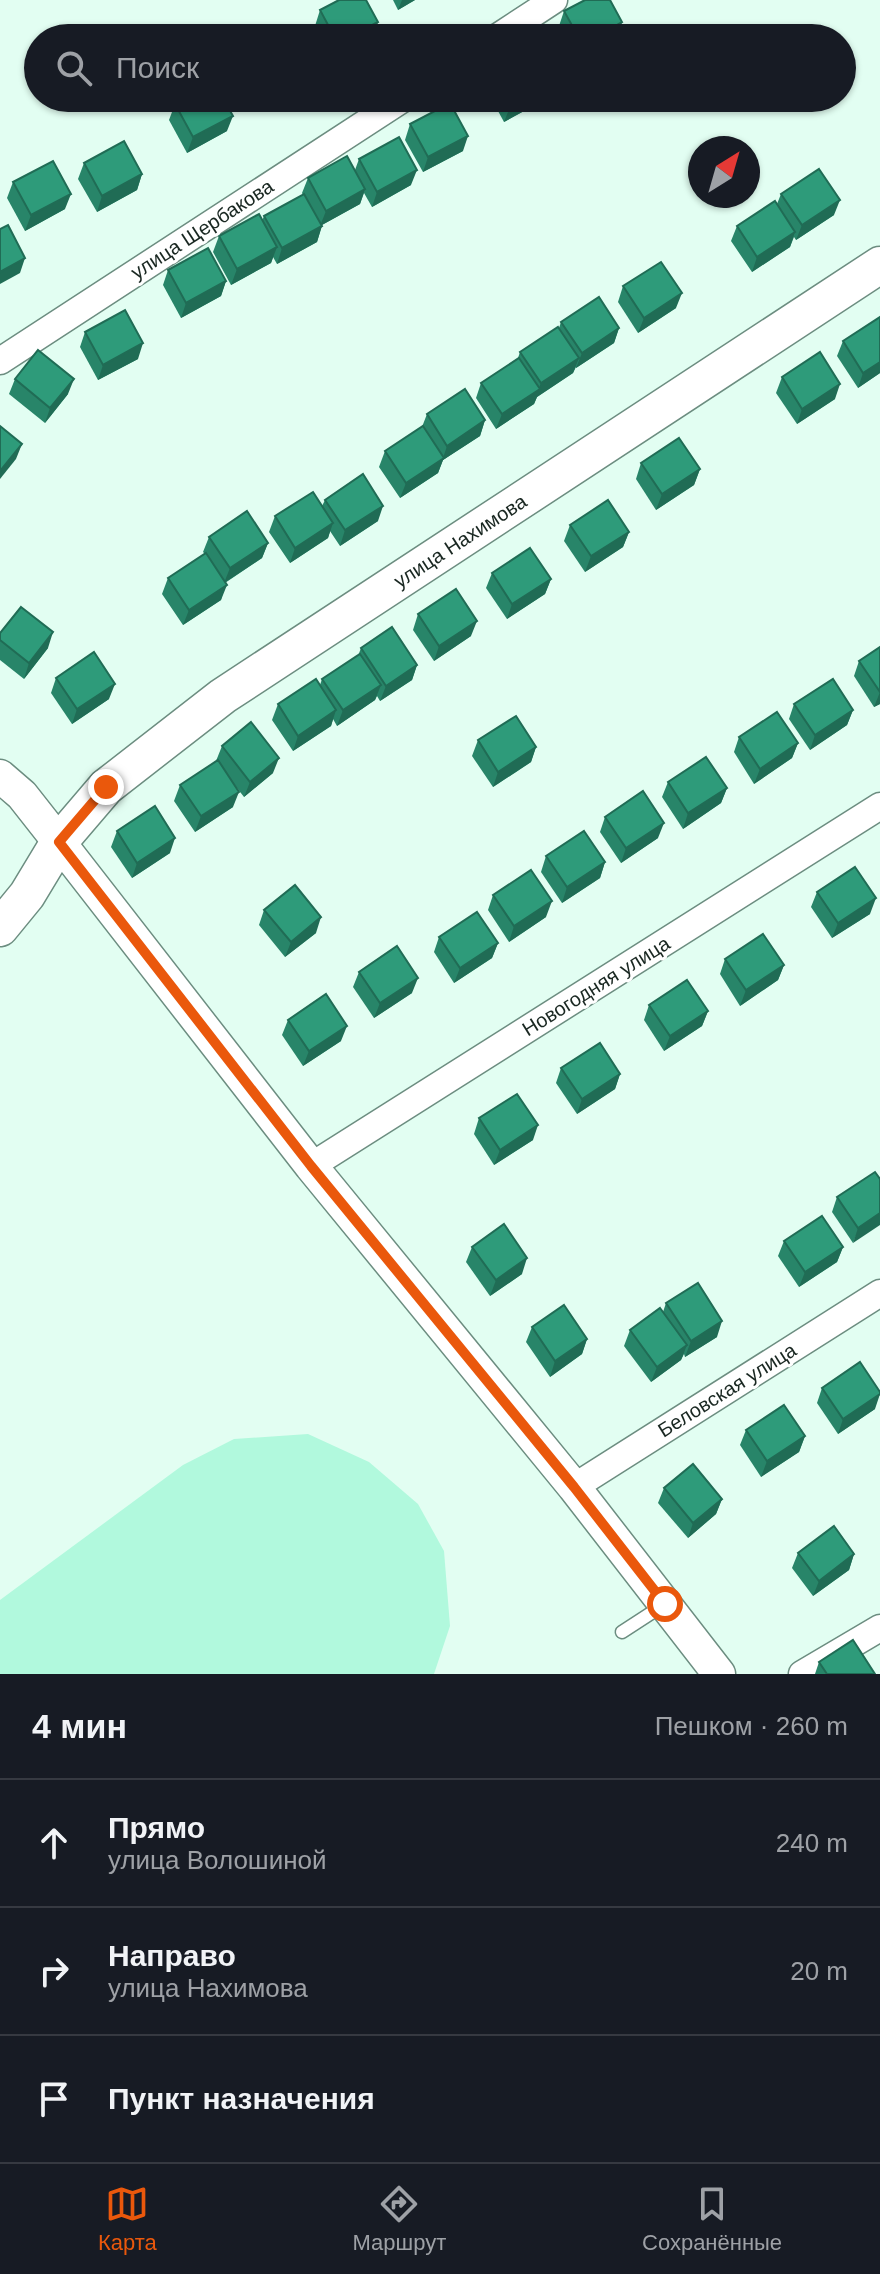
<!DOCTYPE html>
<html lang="ru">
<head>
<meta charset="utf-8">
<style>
  :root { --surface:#171b24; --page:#20242c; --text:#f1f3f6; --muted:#9ea1a6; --line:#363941; --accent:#ea580c }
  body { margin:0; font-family:Arial,sans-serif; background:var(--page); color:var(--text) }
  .compass { position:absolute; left:688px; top:136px; width:72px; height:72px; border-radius:50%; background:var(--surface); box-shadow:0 2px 6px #0004; rotate:37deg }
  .stop { position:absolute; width:24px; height:24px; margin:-18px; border:6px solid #ea580c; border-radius:50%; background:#fff }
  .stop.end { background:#ea580c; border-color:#fff; box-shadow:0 2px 8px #0008 }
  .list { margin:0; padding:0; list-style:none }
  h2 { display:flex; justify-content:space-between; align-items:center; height:104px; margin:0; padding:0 32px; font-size:34px }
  h2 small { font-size:26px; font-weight:400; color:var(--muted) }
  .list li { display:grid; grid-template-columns:52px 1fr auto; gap:24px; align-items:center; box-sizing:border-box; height:128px; padding:0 32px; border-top:2px solid var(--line) }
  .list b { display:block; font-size:30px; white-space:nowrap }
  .list p { margin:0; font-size:26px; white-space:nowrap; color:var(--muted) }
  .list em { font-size:26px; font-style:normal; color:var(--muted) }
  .icon { flex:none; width:44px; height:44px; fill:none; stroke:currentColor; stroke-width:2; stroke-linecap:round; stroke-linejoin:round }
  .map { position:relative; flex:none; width:880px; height:1674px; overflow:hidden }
  .search { position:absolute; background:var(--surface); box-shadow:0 2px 6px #0004; left:24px; right:24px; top:24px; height:88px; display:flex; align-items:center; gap:20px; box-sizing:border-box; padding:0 28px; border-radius:44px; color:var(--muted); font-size:30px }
  .sheet { height:488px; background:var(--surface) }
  nav { display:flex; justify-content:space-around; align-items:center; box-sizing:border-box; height:112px; border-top:2px solid var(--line); background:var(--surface); font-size:22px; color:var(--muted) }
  nav a { display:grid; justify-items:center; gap:4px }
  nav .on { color:var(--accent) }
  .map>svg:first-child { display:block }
  .green { fill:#b1f9dd }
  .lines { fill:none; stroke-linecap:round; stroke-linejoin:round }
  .service-casing { stroke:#6c8d80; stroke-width:15 }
  .minor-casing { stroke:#6c8d80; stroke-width:29 }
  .tertiary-casing { stroke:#6c8d80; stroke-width:35 }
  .secondary-casing { stroke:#6c8d80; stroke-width:39 }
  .service { stroke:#fff; stroke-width:12 }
  .minor { stroke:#fff; stroke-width:26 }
  .tertiary { stroke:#fff; stroke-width:32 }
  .secondary { stroke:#fff; stroke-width:36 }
  .wall { fill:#288569 }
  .shaded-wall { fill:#206c55 }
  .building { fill:#2e9b7a; stroke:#206c55; stroke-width:2 }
  .route { stroke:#ea580c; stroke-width:10 }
  .labels { text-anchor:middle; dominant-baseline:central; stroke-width:6; stroke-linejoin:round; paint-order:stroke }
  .street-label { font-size:20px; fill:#192721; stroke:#fff }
</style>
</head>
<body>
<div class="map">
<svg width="880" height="1674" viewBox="0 0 880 1674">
  <rect width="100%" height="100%" fill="#e2fef2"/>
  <!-- green -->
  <path class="green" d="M308,1434l61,28 49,42 26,47 6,75 -16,48h-434v-74l183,-135 51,-26z"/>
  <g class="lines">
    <!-- service casing -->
    <g class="service-casing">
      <path id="service" d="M622,1632l40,-26"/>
    </g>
    <!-- minor casing -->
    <g class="minor-casing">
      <g id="minor">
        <path d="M496,38l58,-38"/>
        <path d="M0,361l404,-263"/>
        <path d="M311,1166l569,-360"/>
        <path d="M574,1487l306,-194"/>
        <path d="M802,1674l78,-46"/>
      </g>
    </g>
    <!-- tertiary casing -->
    <g class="tertiary-casing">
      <path id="tertiary" d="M0,776l22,19 37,47 252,324 263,321 145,187"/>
    </g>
    <!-- secondary casing -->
    <g class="secondary-casing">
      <path id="secondary" d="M0,928l27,-33 32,-53 47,-55 117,-91 657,-431"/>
    </g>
    <!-- service -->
    <use href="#service" class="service"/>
    <!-- minor -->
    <use href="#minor" class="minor"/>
    <!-- tertiary -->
    <use href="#tertiary" class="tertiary"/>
    <!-- secondary -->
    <use href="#secondary" class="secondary"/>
  </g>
  <!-- wall -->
  <g class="wall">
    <path d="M393,0h22l-17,10z"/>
    <path d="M320,10l58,12 -6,15 -2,1h-49l-6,-12z"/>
    <path d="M564,11l58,11 -6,16h-51l-6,-12z"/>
    <path d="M491,98h54l-1,2 -40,22z"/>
    <path d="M175,104l52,27 -40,22 -18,-33z"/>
    <path d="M410,124l53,27 -40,21 -18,-32z"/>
    <path d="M359,159l52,26 -39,22 -8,-14 -4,11 -38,21 -5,17 -40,22 -4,-7 -2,6 -40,22 -18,-33 6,-16 43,-15 2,-5 39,-21 -1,-2 6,-15 47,-8z"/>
    <path d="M84,163l58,11 -5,16 -40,22 -19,-33z"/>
    <path d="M13,182l52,27 -40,22 -18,-33z"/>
    <path d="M781,194l53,21 -38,25 -2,-3 -4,10 -38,25 -21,-31 6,-15 40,-22z"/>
    <path d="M168,270l58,11 -5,15 -40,22 -18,-33z"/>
    <path d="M623,286l53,22 -38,25 -20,-31z"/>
    <path d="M561,322l58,6 -5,15 -38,25v-1l-3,6 -36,24 -3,7 -38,25 -20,-31 5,-15 37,-25 2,-6 39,-24z"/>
    <path d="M85,332l53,27 -40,21 -18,-33z"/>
    <path d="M843,341l37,32 -22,15 -21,-32z"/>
    <path d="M782,377l53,22 -38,25 -21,-31z"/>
    <path d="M15,379l53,15 -23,29 -36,-29z"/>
    <path d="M427,414l58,6 -5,16 -37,24 -5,13 -38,25 -21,-31 6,-16 37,-24z"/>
    <path d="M641,463l59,6 -6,16 -38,25 -20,-31z"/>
    <path d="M325,500l53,21 -38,25 -10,-15 -2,7 -38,25 -21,-31 6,-16 47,-10z"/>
    <path d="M570,525l59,7 -6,15 -38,25 -21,-31z"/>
    <path d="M209,537l59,6 -6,15 -37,25 -4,17 -38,25 -21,-31 6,-16 37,-24 -2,-2z"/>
    <path d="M492,573l59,6 -6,15 -38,25 -21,-31z"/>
    <path d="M418,614l53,22 -37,25 -21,-31z"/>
    <path d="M0,633l48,15 -24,31 -24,-19z"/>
    <path d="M880,647v57l-6,3 -20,-31 5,-15z"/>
    <path d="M361,648l56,17 -5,15 -32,21 -3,-5 -2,4 -38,26 -4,-7 -2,7 -38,25 -21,-31 6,-16 42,-19 2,-6 36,-23z"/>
    <path d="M56,678l53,21 -37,25 -21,-31z"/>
    <path d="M794,704l59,6 -6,15 -37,25 -21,-31z"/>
    <path d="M739,737l59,6 -6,15 -38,26 -20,-32z"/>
    <path d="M478,740l58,7 -5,15 -38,25 -21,-31z"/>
    <path d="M222,746l51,27 -29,24 -14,-18 3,28 -38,25 -21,-31 6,-16 36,-24z"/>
    <path d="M668,782l59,6 -6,15 -38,26 -21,-32z"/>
    <path d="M605,817l53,21 -37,25 -21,-31z"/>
    <path d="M117,831l53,22 -38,25 -21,-31z"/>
    <path d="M546,856l59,6 -5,16 -38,25 -21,-31z"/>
    <path d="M817,892l53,22 -38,24 -21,-31z"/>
    <path d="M493,895l53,22 -37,25 -21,-32z"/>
    <path d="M264,910l52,23 -31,24 -26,-32z"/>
    <path d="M439,937l59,6 -6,15 -38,25 -20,-31z"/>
    <path d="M725,959l59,6 -6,15 -38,26 -20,-32z"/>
    <path d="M359,972l53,21 -38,25 -21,-31z"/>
    <path d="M649,1005l59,6 -6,15 -38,25 -20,-31z"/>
    <path d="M288,1020l53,21 -38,25 -21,-31z"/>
    <path d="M561,1068l59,6 -5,15 -38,25 -21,-31z"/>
    <path d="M479,1118l54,22 -39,25 -20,-31z"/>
    <path d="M880,1179l-27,64 -21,-31 5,-15z"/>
    <path d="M784,1241l59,6 -6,15 -38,25 -21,-31z"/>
    <path d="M472,1247l50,27 -32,22 -24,-34z"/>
    <path d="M666,1303l51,34 -32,20 -1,-3 -3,6 -30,22 -27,-36 6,-16 33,-18z"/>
    <path d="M532,1327l55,12 -5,15 -32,23 -24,-35z"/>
    <path d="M822,1388l53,21 -37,25 -21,-31z"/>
    <path d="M746,1430l59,6 -6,16 -38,25 -21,-32z"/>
    <path d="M664,1488l58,11 -6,15 -28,24 -30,-35z"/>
    <path d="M798,1553l56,1 -5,16 -36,26 -21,-28z"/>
    <path d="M819,1662l56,12h-60z"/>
  </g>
  <!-- shaded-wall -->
  <g class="shaded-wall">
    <path d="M402,0h13l-17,10z"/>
    <path d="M378,22l-6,15 -2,1h-22z"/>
    <path d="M622,22l-6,16h-22z"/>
    <path d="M240,98h7l-9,5z"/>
    <path d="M526,98h19l-1,2 -40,22 6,-15z"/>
    <path d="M233,116l-6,15 -40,22 6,-16z"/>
    <path d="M468,136l-5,15 -40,21 5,-15z"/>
    <path d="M417,170l-6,15 -39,22 5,-15z"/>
    <path d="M142,174l-5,16 -40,22 5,-16z"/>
    <path d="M365,189l-5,15 -40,22 6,-15z"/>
    <path d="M71,194l-6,15 -40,22 6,-16z"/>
    <path d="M840,200l-6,15 -38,25 6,-15z"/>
    <path d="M322,226l-5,16 -40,22 5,-16z"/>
    <path d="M795,232l-5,15 -38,25 5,-15z"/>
    <path d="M277,247l-6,16 -40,22 6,-16z"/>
    <path d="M25,258l-5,15 -20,11v-12z"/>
    <path d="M226,281l-5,15 -40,22 5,-15z"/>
    <path d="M682,293l-6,15 -38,25 6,-15z"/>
    <path d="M619,328l-5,15 -38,25 6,-15z"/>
    <path d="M143,343l-5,16 -40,21 5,-15z"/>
    <path d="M579,358l-6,15 -36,24 -3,7 -38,25 6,-15 36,-24 3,-7z"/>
    <path d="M880,362v11l-22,15 5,-15z"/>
    <path d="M74,379l-6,15 -23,29 5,-15z"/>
    <path d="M840,384l-5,15 -38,25 5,-15z"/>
    <path d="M485,420l-5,16 -37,24 -5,13 -38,25 6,-15 37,-25 4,-12z"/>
    <path d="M22,444l-6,15 -16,20v-8z"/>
    <path d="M700,469l-6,16 -38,25 6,-16z"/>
    <path d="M383,506l-5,15 -38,25 5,-16z"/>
    <path d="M333,523l-5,15 -38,25 5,-15z"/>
    <path d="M629,532l-6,15 -38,25 6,-16z"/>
    <path d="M268,543l-6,15 -38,25 6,-15z"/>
    <path d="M551,579l-6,15 -38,25 5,-15z"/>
    <path d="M227,585l-6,15 -38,25 6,-15z"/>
    <path d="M477,621l-6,15 -37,25 5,-15z"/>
    <path d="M53,632l-5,16 -24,31 5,-16z"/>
    <path d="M417,665l-5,15 -32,21 6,-15z"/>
    <path d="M115,684l-6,15 -37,25 5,-15z"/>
    <path d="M381,685l-6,15 -38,26 6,-16z"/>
    <path d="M880,692v12l-6,3z"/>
    <path d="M336,710l-5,16 -38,25 5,-15z"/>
    <path d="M853,710l-6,15 -37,25 5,-15z"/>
    <path d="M798,743l-6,15 -38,26 6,-15z"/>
    <path d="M536,747l-5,15 -38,25 5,-15z"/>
    <path d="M279,758l-6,15 -29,24 6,-15z"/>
    <path d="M727,788l-6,15 -38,26 5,-16z"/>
    <path d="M239,792l-6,15 -38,25 6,-16z"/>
    <path d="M664,823l-6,15 -37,25 5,-15z"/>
    <path d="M175,838l-5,15 -38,25 5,-15z"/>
    <path d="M605,862l-5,16 -38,25 5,-16z"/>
    <path d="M876,898l-6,16 -38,24 6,-15z"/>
    <path d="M552,901l-6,16 -37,25 5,-16z"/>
    <path d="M321,917l-5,16 -31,24 6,-15z"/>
    <path d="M498,943l-6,15 -38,25 6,-15z"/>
    <path d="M784,965l-6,15 -38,26 6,-16z"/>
    <path d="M418,978l-6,15 -38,25 6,-15z"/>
    <path d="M708,1011l-6,15 -38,25 6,-15z"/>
    <path d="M347,1026l-6,15 -38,25 6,-15z"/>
    <path d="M620,1074l-5,15 -38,25 5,-15z"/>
    <path d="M538,1125l-5,15 -39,25 6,-15z"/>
    <path d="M880,1213v12l-27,18 5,-15z"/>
    <path d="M843,1247l-6,15 -38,25 6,-15z"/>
    <path d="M527,1258l-5,16 -32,22 6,-16z"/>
    <path d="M722,1321l-5,16 -32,20 6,-16z"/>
    <path d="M587,1339l-5,15 -32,23 5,-16z"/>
    <path d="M687,1345l-6,15 -30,22 6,-15z"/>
    <path d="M880,1394l-5,15 -37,25 5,-15z"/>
    <path d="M805,1436l-6,16 -38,25 6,-16z"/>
    <path d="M722,1499l-6,15 -28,24 5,-15z"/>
    <path d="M854,1554l-5,16 -36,26 6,-15z"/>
  </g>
  <!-- building -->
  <g class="building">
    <path d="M339,0h27l12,22 -30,16h-13l-15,-28z"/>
    <path d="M585,0h25l12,22 -28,16h-15l-15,-27z"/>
    <path d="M265,33l3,5h-11z"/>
    <path d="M187,98h36l10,18 -40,21 -18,-33z"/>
    <path d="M505,98h21l-16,9z"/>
    <path d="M450,103l18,33 -40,21 -18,-33z"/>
    <path d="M399,137l18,33 -40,22 -18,-33z"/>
    <path d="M124,141l18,33 -40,22 -18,-33z"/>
    <path d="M347,156l18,33 -39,22 -18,-33z"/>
    <path d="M53,161l18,33 -40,21 -18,-33z"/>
    <path d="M819,169l21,31 -38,25 -21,-31z"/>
    <path d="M304,194l18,32 -40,22 -18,-32z"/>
    <path d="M775,201l20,31 -38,25 -20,-31z"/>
    <path d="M259,214l18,33 -40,22 -18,-33z"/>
    <path d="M8,225l17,33 -25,14v-43z"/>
    <path d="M208,248l18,33 -40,22 -18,-33z"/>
    <path d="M661,262l21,31 -38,25 -21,-32z"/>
    <path d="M599,297l20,31 -37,25 -21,-31z"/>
    <path d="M125,310l18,33 -40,22 -18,-33z"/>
    <path d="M880,317v45l-17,11 -20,-32z"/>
    <path d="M558,327l21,31 -38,25 -21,-31z"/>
    <path d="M38,350l36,29 -24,29 -35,-29z"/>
    <path d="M820,352l20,32 -38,25 -20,-32z"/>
    <path d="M519,358l21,31 -38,25 -21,-31z"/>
    <path d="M465,389l20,31 -38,26 -20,-32z"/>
    <path d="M0,426l22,18 -22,27z"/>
    <path d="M423,426l21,32 -38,25 -21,-32z"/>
    <path d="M679,438l21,31 -38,25 -21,-31z"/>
    <path d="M363,474l20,32 -38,24 -20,-30z"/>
    <path d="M313,492l20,31 -38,25 -20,-32z"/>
    <path d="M608,500l21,32 -38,24 -21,-31z"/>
    <path d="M247,511l21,32 -38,25 -21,-31z"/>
    <path d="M530,548l21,31 -39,25 -20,-31z"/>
    <path d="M206,553l21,32 -38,25 -21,-32z"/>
    <path d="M456,589l21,32 -38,25 -21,-32z"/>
    <path d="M21,607l32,25 -24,31 -29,-23v-7z"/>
    <path d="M392,627l25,38 -31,21 -25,-38z"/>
    <path d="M880,647v45l-21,-31z"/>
    <path d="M94,652l21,32 -38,25 -21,-31z"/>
    <path d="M360,654l21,31 -38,25 -21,-31z"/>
    <path d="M316,679l20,31 -38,26 -20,-32z"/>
    <path d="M833,679l20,31 -38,25 -21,-31z"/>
    <path d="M777,712l21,31 -38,26 -21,-32z"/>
    <path d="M516,716l20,31 -38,25 -20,-32z"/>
    <path d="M251,722l28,36 -29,24 -28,-36z"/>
    <path d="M706,757l21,31 -39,25 -20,-31z"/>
    <path d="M218,760l21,32 -38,24 -21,-31z"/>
    <path d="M643,791l21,32 -38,25 -21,-31z"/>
    <path d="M155,806l20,32 -38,25 -20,-32z"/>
    <path d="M584,831l21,31 -38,25 -21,-31z"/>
    <path d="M855,867l21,31 -38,25 -21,-31z"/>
    <path d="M531,870l21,31 -38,25 -21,-31z"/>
    <path d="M295,885l26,32 -30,25 -27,-32z"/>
    <path d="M477,912l21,31 -38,25 -21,-31z"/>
    <path d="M763,934l21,31 -38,25 -21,-31z"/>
    <path d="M397,946l21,32 -38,25 -21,-31z"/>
    <path d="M687,980l21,31 -38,25 -21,-31z"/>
    <path d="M326,994l21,32 -38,25 -21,-31z"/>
    <path d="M600,1043l20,31 -38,25 -21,-31z"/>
    <path d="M517,1094l21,31 -38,25 -21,-32z"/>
    <path d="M875,1172l5,7v34l-22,15 -21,-31z"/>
    <path d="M822,1216l21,31 -38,25 -21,-31z"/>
    <path d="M504,1224l23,34 -31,22 -24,-33z"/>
    <path d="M698,1283l24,38 -31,20 -25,-38z"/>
    <path d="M564,1305l23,34 -32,22 -23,-34z"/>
    <path d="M660,1308l27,37 -30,22 -27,-37z"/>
    <path d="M860,1362l20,30v2l-37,25 -21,-31z"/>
    <path d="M784,1405l21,31 -38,25 -21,-31z"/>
    <path d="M693,1464l29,35 -29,24 -29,-35z"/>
    <path d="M834,1526l20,28 -35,27 -21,-28z"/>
    <path d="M853,1640l22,34h-48l-8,-12z"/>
  </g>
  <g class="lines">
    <!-- route -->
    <path class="route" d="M106,787l-47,55 252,324 263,321 91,117"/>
  </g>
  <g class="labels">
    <!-- street labels -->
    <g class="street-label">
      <text transform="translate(202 229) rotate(-33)">улица Щербакова</text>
      <text transform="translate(460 541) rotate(-33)">улица Нахимова</text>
      <text transform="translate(596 986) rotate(-32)">Новогодняя улица</text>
      <text transform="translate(727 1390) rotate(-32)">Беловская улица</text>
    </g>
  </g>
</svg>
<svg class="compass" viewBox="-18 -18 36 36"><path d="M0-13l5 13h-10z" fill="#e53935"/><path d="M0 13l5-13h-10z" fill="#9ea1a6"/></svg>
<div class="stop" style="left:665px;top:1604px"></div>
<div class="stop end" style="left:106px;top:787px"></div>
<div class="search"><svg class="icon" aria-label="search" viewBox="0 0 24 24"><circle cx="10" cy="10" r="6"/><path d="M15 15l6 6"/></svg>Поиск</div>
</div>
<section class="sheet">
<h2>4 мин<small>Пешком · 260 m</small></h2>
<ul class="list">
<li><svg class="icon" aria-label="ahead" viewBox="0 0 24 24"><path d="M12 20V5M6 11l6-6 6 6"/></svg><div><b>Прямо</b><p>улица Волошиной</p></div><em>240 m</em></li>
<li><svg class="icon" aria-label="right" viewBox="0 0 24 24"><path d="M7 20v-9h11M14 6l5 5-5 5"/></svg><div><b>Направо</b><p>улица Нахимова</p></div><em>20 m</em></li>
<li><svg class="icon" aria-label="arrive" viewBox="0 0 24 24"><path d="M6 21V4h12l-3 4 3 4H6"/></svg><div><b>Пункт назначения</b></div></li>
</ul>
</section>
<nav>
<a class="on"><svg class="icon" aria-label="map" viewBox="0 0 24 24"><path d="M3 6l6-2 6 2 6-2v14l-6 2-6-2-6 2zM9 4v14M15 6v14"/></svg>Карта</a>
<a><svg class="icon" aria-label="directions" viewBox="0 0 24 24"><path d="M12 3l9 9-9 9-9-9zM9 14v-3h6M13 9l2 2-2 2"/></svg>Маршрут</a>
<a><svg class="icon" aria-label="saved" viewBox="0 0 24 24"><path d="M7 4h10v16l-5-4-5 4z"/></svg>Сохранённые</a>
</nav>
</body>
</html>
